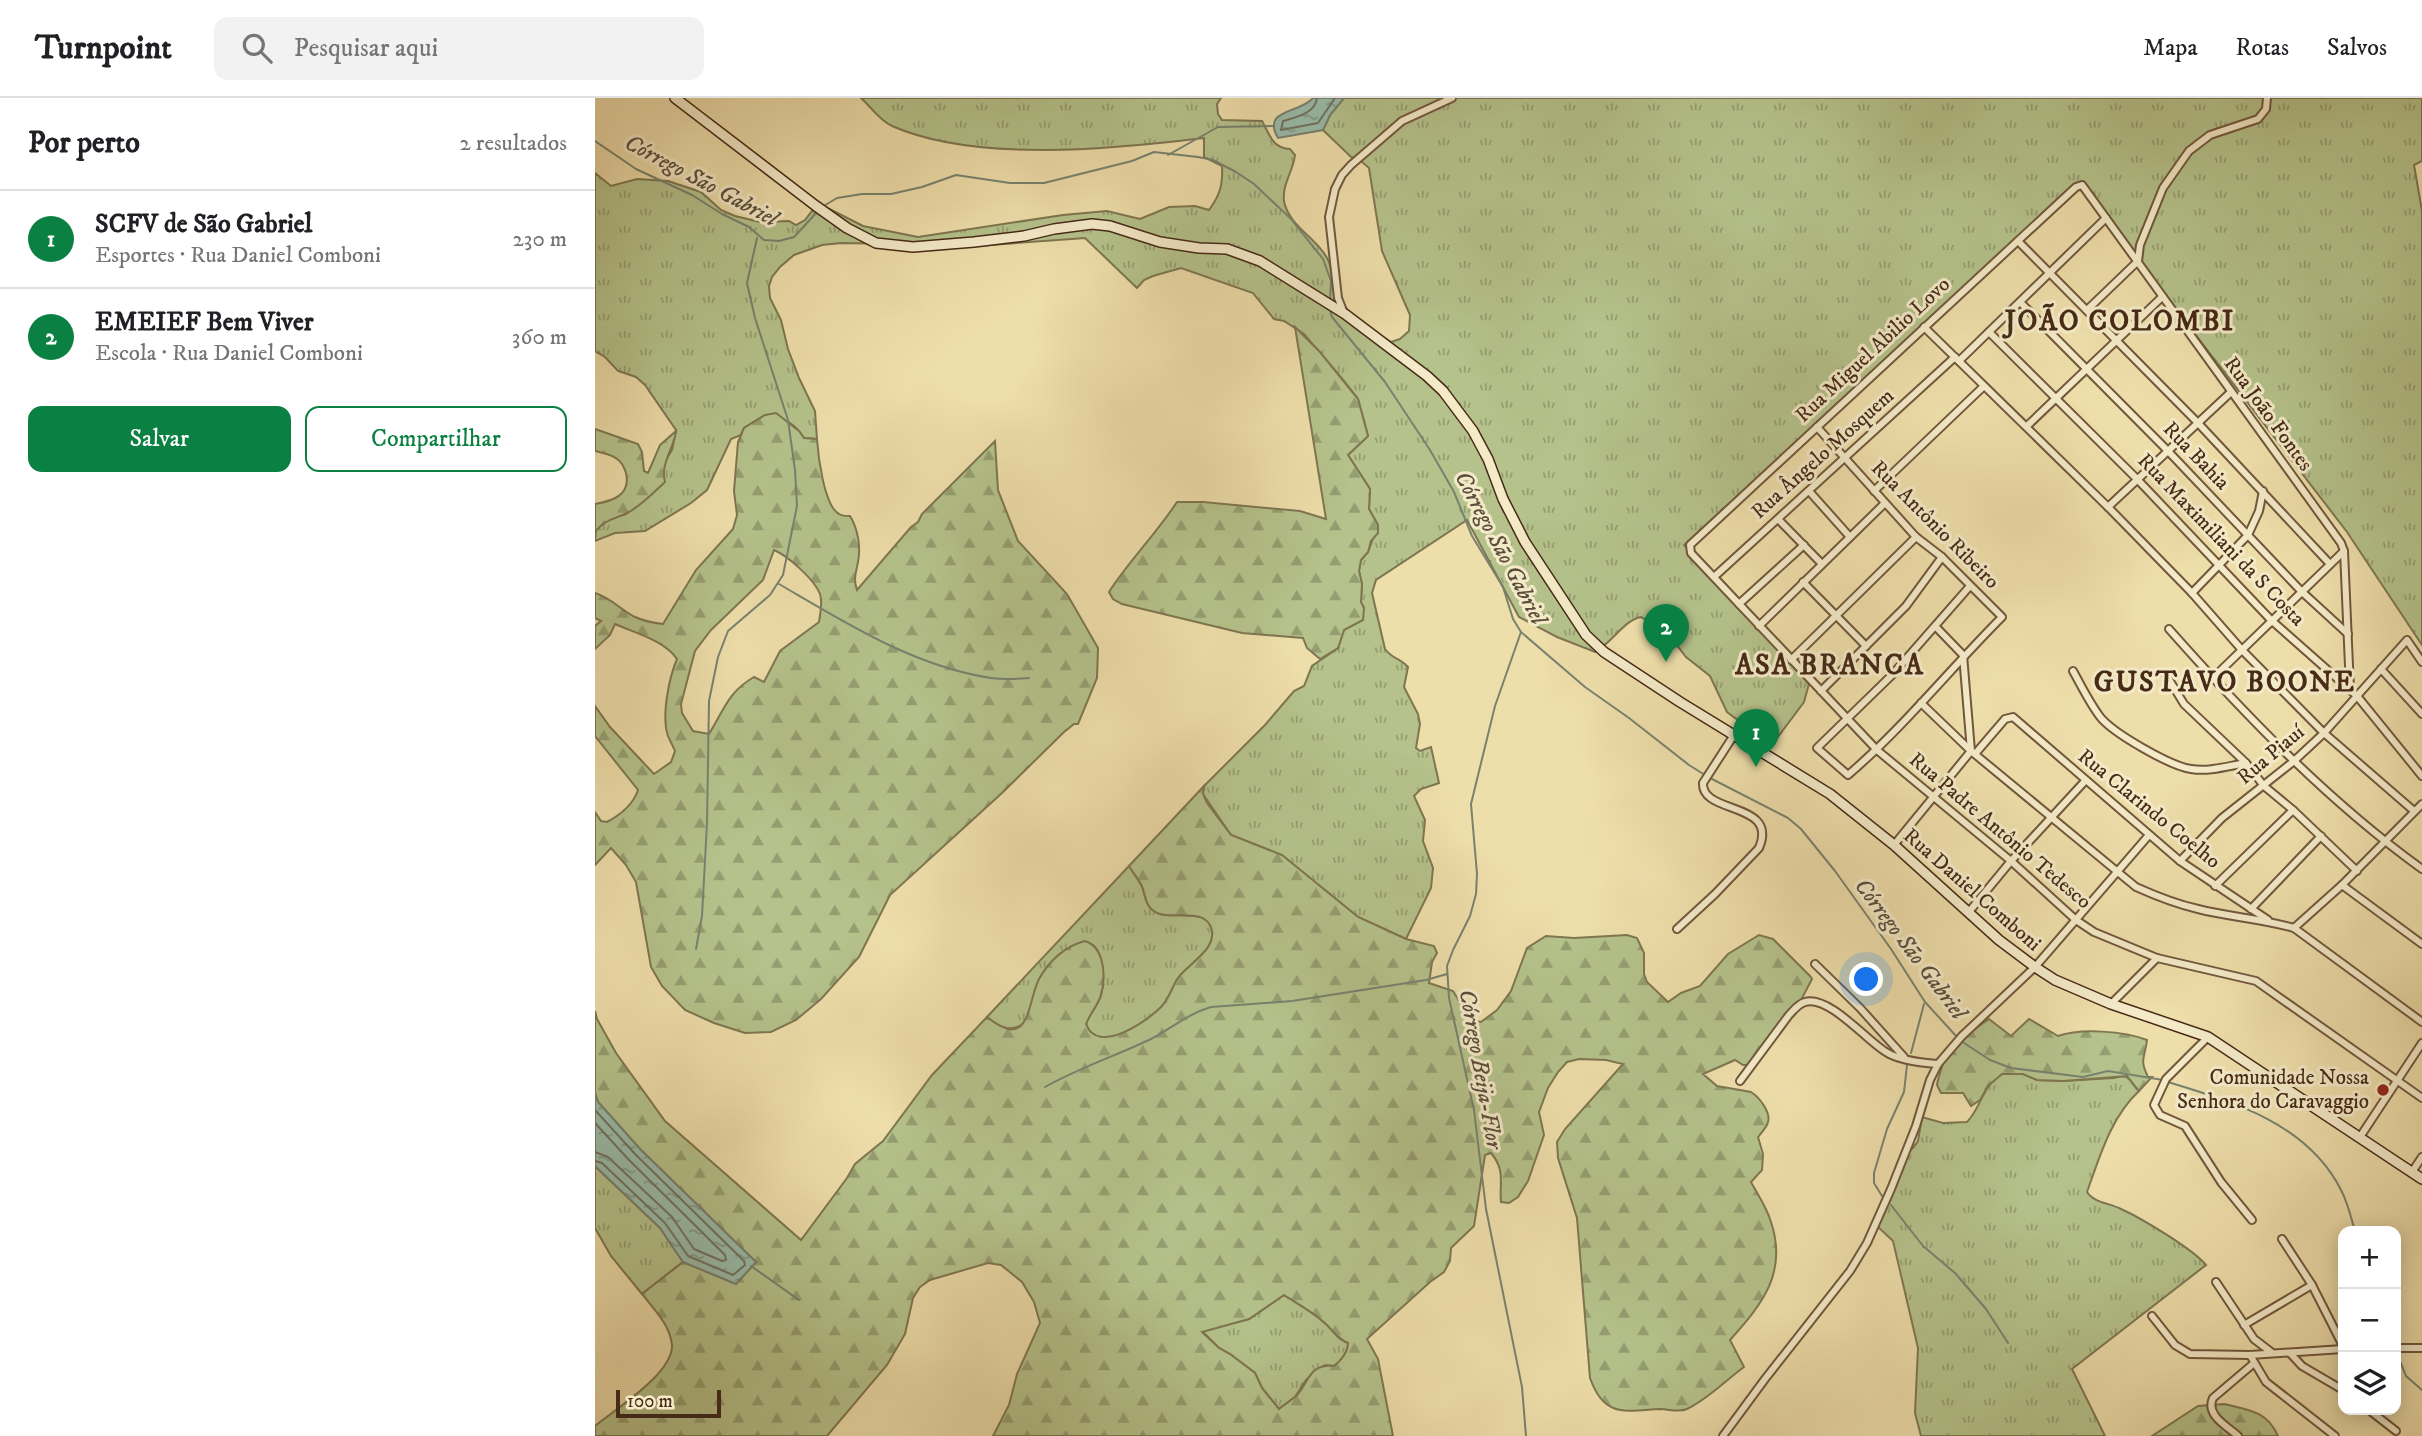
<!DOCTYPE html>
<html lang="pt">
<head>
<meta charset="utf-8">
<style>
  :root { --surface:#fff; --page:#f2f2f2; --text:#202124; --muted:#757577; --line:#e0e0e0; --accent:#0b8043 }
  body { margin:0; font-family:"IM FELL DW Pica",serif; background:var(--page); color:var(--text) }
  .controls { position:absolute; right:21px; bottom:21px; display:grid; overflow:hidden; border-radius:14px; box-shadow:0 4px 18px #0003 }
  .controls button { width:63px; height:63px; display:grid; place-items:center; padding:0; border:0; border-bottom:2px solid var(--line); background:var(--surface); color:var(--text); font:35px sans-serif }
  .scale { position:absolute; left:21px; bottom:18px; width:105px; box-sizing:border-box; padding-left:7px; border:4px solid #472a17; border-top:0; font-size:19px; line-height:24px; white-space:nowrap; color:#472a17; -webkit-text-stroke:5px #f4eac8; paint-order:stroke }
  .you { position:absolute; left:1272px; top:882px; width:24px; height:24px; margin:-18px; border:5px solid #fff; border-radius:50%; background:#1a73e8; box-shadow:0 0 0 10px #1a73e833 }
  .badge { display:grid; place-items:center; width:46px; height:46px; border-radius:50%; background:var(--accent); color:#fff; font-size:23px; font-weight:700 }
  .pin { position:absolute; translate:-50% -58px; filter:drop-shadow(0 2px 4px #0008) }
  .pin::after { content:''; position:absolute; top:37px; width:24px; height:21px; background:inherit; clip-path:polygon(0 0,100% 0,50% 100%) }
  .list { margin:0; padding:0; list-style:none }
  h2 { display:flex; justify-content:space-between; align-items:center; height:91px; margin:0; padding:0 28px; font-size:30px }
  h2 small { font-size:23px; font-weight:400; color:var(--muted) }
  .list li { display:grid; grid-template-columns:46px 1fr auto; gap:21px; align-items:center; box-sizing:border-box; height:98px; padding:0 28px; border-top:2px solid var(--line) }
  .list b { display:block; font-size:26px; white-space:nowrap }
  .list p { margin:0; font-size:23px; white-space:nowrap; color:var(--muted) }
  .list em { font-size:23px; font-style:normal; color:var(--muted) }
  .actions { display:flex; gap:14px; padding:21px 28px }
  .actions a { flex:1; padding:16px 0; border:2px solid var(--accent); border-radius:14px; text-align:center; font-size:24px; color:var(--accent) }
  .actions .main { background:var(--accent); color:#fff }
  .icon { flex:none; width:38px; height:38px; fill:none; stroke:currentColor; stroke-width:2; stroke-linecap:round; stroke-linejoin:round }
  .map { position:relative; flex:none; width:1827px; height:1338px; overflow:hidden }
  header { display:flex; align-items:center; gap:42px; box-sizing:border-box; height:98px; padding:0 35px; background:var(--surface); border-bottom:2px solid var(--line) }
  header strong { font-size:33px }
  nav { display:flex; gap:38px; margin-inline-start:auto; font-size:24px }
  .search { width:490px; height:63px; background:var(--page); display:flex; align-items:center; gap:18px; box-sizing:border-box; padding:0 24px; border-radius:14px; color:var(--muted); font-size:26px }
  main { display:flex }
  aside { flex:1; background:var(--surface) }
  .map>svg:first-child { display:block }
  .grass { fill:url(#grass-tufts); stroke:#7e7651; stroke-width:2 }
  .forest { fill:url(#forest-firs); stroke:#7e7651; stroke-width:2; fill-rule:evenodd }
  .water { fill:url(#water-ripples); stroke:#78826f; stroke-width:2 }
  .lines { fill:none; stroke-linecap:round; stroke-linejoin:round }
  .shore { stroke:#707360; stroke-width:2 }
  .stream { stroke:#78826f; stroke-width:2 }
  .street-casing { stroke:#71573c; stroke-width:10 }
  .secondary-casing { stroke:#472a17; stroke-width:12 }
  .street { stroke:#f4eac8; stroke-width:6 }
  .secondary { stroke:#f4eac8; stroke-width:9 }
  .poi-dot { fill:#8f2418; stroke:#f4eac8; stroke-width:2.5 }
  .labels { text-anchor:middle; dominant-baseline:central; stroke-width:6; stroke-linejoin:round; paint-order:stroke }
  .street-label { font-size:21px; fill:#472a17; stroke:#f4eac8 }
  .poi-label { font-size:21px; fill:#472a17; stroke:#f4eac8; text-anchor:end }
  .water-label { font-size:23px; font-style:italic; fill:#5c4e3c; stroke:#f4eac8 }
  .district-label { font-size:28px; font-weight:bold; letter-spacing:2px; fill:#472a17; stroke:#f4eac8 }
</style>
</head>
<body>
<header>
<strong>Turnpoint</strong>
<div class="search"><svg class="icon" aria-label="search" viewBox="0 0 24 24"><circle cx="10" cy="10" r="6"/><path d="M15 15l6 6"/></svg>Pesquisar aqui</div>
<nav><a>Mapa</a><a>Rotas</a><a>Salvos</a></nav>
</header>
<main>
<aside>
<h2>Por perto<small>2 resultados</small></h2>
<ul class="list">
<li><span class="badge">1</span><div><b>SCFV de São Gabriel</b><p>Esportes · Rua Daniel Comboni</p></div><em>230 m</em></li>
<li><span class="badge">2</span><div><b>EMEIEF Bem Viver</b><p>Escola · Rua Daniel Comboni</p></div><em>360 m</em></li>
</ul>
<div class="actions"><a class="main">Salvar</a><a>Compartilhar</a></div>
</aside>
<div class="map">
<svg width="1827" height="1338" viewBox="0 0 1827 1338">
  <defs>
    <pattern id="grass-tufts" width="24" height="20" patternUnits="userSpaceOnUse" patternTransform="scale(1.75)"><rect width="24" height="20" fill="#b5c28b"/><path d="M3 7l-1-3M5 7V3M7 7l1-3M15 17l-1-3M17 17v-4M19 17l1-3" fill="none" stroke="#959e71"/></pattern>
    <pattern id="forest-firs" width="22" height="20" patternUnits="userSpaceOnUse" patternTransform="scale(1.75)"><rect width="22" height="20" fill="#b5c28b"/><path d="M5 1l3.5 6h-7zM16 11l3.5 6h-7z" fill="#959e71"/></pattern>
    <pattern id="water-ripples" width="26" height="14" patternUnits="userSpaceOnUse" patternTransform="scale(1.75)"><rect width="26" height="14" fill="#99bcaa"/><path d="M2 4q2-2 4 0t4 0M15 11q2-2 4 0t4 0" fill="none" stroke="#7f9989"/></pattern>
  </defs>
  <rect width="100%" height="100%" fill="#eedeaa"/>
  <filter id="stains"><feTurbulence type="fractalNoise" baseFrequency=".00286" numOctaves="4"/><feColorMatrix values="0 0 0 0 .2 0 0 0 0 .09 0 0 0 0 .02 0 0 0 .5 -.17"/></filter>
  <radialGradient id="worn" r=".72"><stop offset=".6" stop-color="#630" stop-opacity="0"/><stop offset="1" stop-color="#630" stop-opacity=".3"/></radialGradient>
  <!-- grass -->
  <g class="grass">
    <path d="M266,0h360l-4,6 1,10 4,6 40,1c8,14 10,27 28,28l5,6c-2,17 -13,29 -11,46 4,25 36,39 45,61 5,13 1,29 10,41 13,17 35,28 52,39l9,-3 9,-8 1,-16 -28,-64 -13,-83 -8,-7 -10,-4 -28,-27 7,-15 14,-17h1078v63l-8,4 8,46v434l-75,-113 -268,-349 -395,362 126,135 -6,22 -32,43 -45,-33 -17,-36 -24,-19 -17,-22 -28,-18c-17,3 -29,26 -46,35l-38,-15 -38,-20 -52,-97 -91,60 -4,13 13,56c6,9 16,10 23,18l-4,20 14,27 2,10 -4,24 4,3 11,-4 8,36 -18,6 -7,7 11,24 -2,21 10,27 -2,20 -25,51 -48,-22 -76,-62 -51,-20 -28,-41 1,-8 61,-61 29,-34 10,-5 8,-20 26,-18 6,-18 20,-22 -3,-6 1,-18 -3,-13 2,-11 7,-8 10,-27 -9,-16 1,-20 -22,-34 20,-19 -10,-37 -14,-18 -40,-47 -20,-13 -10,-2 -21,-26 -72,-25 -28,8 -9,4 -7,8 -52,-50 -178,13 -3,-4 -8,-3 -55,-1 -19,2 -28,10 -14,12 -8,10 -3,9 1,12 11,22 7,29 11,29 16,33 2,28 -13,-1c-10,-16 -21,-20 -39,-23l-21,13 -3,7 -10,4 -24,51 -16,13 -46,28 -30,2 -20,8 1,-12 13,-11 17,-4 37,-39 2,-14 7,-11 4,-20 -31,-45 -9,-8 -18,-6 -13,-14 -10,-6v-178l16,13 26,-7 31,2 33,11 20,18 14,6 25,6 29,-1 7,4 9,-5 13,-17 45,23 55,11 145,-22 44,-4 33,8 29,-12 26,-1 14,4c11,-15 14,-25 13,-44l-18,-9v-19c-90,11 -228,25 -312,-12 -13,-6 -21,-19 -31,-28z"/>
    <path d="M534,768c4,7 12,16 14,23 3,11 4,21 17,25 15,5 48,-7 52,17 3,20 -24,33 -34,47 -6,9 -8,19 -16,28 -14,16 -64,50 -76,18 4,-11 12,-18 15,-29 5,-16 3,-62 -24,-51 -22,9 -37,30 -43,52 -3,10 -3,22 -13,29 -13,8 -24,0 -34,-8z"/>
    <path d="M1407,976h21l14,6 26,1 51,-3c16,-6 15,4 25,13 -28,26 -39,65 -52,101 7,11 23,11 34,17 20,9 72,40 85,56l-134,104 33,67h-184l-6,-23 3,-65 -25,-107 -17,-16 26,-70 11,-7 5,-7 4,-24 21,6 24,-1c14,-14 16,-38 35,-48z"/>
    <path d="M0,1068l65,62 23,34 -41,32 -31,-38 -16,-28z"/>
    <path d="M689,1197c14,9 31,18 43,30 8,8 10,14 21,18 0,9 -7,18 -14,23l-9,-1 -19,15 -11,17 -16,12 -17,-21 -7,-15 -25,-19 -11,-6 -17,-17 47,-12z"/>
  </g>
  <!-- forest -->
  <g class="forest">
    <path d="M700,229l25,25 38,47 10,37 -20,19 22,34 -1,20 9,16v8l-7,8 -3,11 -7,8 -2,11 3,13 -1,18 3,6 -1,12 -19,10 -6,18 -18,11 -13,-11 -4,-10 -61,-5 -120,-29 -9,-5 -4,-7c20,-31 47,-58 68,-90h26l97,9 26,8z"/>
    <path d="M181,315l23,18 5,7 13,1c1,16 7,67 22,75 3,2 7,2 11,2 8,13 11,31 8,46 -2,11 -5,17 -1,28l54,-63 7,-5 4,-8 73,-73 3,49 20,51 49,53 31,54 -1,30 -19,46h-4l-10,8 -62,61 -112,102 -31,62 -38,42 -25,21 -25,12 -26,1 -31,-10 -29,-13 -23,-24 -11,-19 -15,-85 -10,-17 -15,-17 -16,17v-53l6,9 6,1c13,-7 26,-17 31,-32l-43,-54v-30l15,21 44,47 17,-12 4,-11c-2,-5 -5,-10 -7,-15 -7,-20 1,-58 9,-77 -13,-19 -42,-26 -62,-35l-5,11 -15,14v-23l6,-5 -6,-3v-25c16,5 26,17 40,24 9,4 19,6 28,7l33,-54 37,-41 4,-14 -3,-24 4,-49 6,-14 21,-13zM179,452c14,6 40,29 46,44 3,9 0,20 -1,28l-39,29 -16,31 -10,-5c-26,15 -30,33 -45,57l-16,-3 -11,-18 -1,-9 14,-53 16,-21 52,-50z"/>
    <path d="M0,331l43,15 4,8 2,19 4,2 12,-28 16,-14c-2,18 -16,32 -11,51 -11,10 -22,22 -36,30 -13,7 -24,7 -34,20v-28c18,-3 36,-9 31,-31 -2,-6 -4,-11 -9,-14 -6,-5 -15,-6 -22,-8z"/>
    <path d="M609,688l-1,8 4,9 24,32 51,20 76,62 48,22 28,7 3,7 -5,9 -3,21 24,8 18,29 10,2 16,-12 14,-19 16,-43 19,-12 28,2 53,-3 10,3 7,15v21l3,8 21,20 13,-9 19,-7 28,-32 31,-19 14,4 37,37 2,3 -12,23 -51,63h-6l-8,-5 -32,14 14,12 34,6c8,5 20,20 17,30 -1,5 -7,11 -10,15l5,17 -1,16 -11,12c7,13 16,26 20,40 17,51 -9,82 -41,118l14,27c-18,13 -37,33 -57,42 -8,4 -18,0 -27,0 -35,2 -56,9 -70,-31l-13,-160 -19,-60 -1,-16 8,-13 58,-65 -17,-4 -27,-1 -12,3 -9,10 -10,16 -9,24 5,23 -16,46 -10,16 -9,6 -8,-1c-2,-20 5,-31 -10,-49l-6,2 -11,71 -23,22 -1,13 -6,11 -14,10 -63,57 11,20 15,77h-400l16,-31 8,-31 23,-51 -6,-21 -12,-20 -21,-17 -13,-2 -58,17 -10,7 -7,11 -8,36 -18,31 -60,71h-232v-10c20,-17 78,-52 77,-81 -2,-20 -18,-36 -30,-51l41,-32 53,22 20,-22 -116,-113 -42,-47 -3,-9v-82l2,8 19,34 49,68 136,119 46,-62 8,-14 28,-23 49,-66 55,-58c44,36 40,-15 52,-38 10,-18 26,-33 46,-38 21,7 21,39 15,57 -4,9 -10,16 -14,26 11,32 62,-3 76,-18 8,-9 10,-19 16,-28 10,-14 37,-27 34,-47 -4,-24 -37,-12 -52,-17 -13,-4 -14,-14 -17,-25 -2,-7 -10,-16 -14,-23zM689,1197c14,9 31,18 43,30 8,8 10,13 21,18 0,9 -7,18 -14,23 -25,-2 -24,14 -37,29 -5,5 -12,9 -18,14l-17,-21 -7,-15 -25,-19 -11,-6 -17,-16 47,-13z"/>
    <path d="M1394,921l22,17 18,-17 29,17c23,-8 66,-5 89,4 -2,18 -8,19 1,37h4l-13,14 -12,-15 -64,5 -26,-1 -14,-6h-21l-14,12 -8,14 -9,6 -8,-13h-22l-4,-8c0,-4 6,-21 7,-25 4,-8 13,-9 15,-20z"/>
    <path d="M1629,1306c25,6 43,7 54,32h-126l46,-30z"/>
  </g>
  <!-- water -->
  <g class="water">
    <path d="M718,0h31l-14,17 -7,15 -45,8c-17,-29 21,-24 35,-40z"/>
    <path d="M0,995l3,9 42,47 116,113 -20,22 -53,-22 -23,-34 -65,-62z"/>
  </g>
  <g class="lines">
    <!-- shore -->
    <g class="shore">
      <path d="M722,0c-2,16 -21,19 -34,23l-2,9 37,-7 17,-25"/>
      <path d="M0,1012l40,44 109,107 1,4 -12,10 -45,-19 -23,-33 -63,-60 -7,-2"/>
      <path d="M0,1025l34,37 96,95 1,5 -4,1 -28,-12 -22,-32 -64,-60 -13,-5"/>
    </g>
    <!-- stream -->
    <g class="stream">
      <path d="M0,43l41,28 56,26 30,19 27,13 15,13 15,1 15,-4 24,-26"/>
      <path d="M573,57l50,-28 56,-1"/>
      <path d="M227,109l15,-9 25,-4h29l31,-7 34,-12 54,8h34l88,-22 22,-9 44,5 15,3 23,12 18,12 37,35 32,40 8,22 -1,20"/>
      <path d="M735,212l2,7 53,65 45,68 24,42 18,44 31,51 10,32 8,13 64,55 44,31 60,47 16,10"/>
      <path d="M184,486c67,39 134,82 212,94 12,2 26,1 38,0"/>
      <path d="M926,534l-26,74 -24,98 6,70 -1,20 -6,22 -17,34 -6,16 2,32 25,112 12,99 36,178 4,49"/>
      <path d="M1115,680l78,40 13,11 34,42 56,78 34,53 32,35"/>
      <path d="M101,851l6,-33 5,-93 2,-122 9,-44 10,-26 42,-36 13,-20 14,-69 -2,-36 -7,-50 -33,-102 -8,-35 10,-45"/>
      <path d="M1366,943l29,19 21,8 72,9 25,-6 55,9"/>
      <path d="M1316,955l13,-49"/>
      <path d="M1573,984c66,20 140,42 173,108 7,13 10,28 14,41"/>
      <path d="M450,989c34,-19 70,-31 104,-47 22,-11 38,-26 62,-33l81,-6 134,-21 21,-6"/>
      <path d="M1287,1098l-8,-13v-10l13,-44 17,-37 3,-27"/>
      <path d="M1296,1107l32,41 32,27 31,36 22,34"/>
      <path d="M156,1168l48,34"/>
      <path d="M1801,1253l10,25 16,14"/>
    </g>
    <!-- street casing -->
    <g class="street-casing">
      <g id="street">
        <path d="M1423,143l180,182 132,141"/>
        <path d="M1425,204l147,148 134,141 47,43"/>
        <path d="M1492,212l51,-49 2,-16 23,-57 26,-37 21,-16 48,-16 8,-10 1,-11"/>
        <path d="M749,215l-6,-15 -9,-81 6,-28 7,-14 9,-10 51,-44 50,-23"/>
        <path d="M1329,229l184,180 84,86 50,57 82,83 90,78"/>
        <path d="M1394,234l148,147 134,141 86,76 65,80"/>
        <path d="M1364,263l147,-143"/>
        <path d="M1432,328l135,-129"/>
        <path d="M1222,329l99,110 26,20 60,60c-52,52 -98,110 -154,158l-31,-27 75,-73 78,-89"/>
        <path d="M1214,393l41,46"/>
        <path d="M1279,393l110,-105"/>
        <path d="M1513,409l122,-114"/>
        <path d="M1183,421l44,45"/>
        <path d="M1119,479l241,-220"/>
        <path d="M1208,484l63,64"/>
        <path d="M1597,495l56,-58 11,-24 4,-20"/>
        <path d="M1144,506l65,-59"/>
        <path d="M1164,528l126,-123"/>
        <path d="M1341,529l27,28 8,96"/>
        <path d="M1574,531c77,87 159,172 253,240"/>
        <path d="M1196,562l125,-123"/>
        <path d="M1786,571l41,45"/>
        <path d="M1478,573c9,16 17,33 28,47 14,16 69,48 90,51 18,3 37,-3 55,-6"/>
        <path d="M1570,575l19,31 62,59 18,23 29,24 64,61"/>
        <path d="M1618,580l131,-127"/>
        <path d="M1755,591l-6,-138 -3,-8 -259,-358 -6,2 -386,358 1,8 186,197 134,111 65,59 18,12 63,26 99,23 166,117"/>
        <path d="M1226,593l85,-85 36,-49"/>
        <path d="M1326,605l50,48 165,136c20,9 40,17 62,22 32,8 65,10 96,19l128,94"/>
        <path d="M1380,656l30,-35 8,-2 167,144 88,59"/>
        <path d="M1299,747l77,-94"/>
        <path d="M1585,763l42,-43 72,-57 30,-28 83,-93 15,22"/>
        <path d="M1747,787l80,59"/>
        <path d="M1620,788l78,-76"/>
        <path d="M1656,811l70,-73"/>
        <path d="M1373,815l43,-52 74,-80"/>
        <path d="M1699,830l48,-43 80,-81"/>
        <path d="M1082,831l38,-35 44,-46c20,-47 -58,-33 -56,-65l31,-48"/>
        <path d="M1220,866l45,44 44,49"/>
        <path d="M1516,906l46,-46"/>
        <path d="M1613,939l-42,42 -12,26 6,10 25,11 36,56 31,38"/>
        <path d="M1145,983l49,-66c5,-5 9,-11 16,-13 24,-7 62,39 81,50 12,8 38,11 52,12"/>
        <path d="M1765,1039l62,-94"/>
        <path d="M1817,1074l10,-15"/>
        <path d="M1687,1141l30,46 31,61"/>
        <path d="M1621,1184l38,57 17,13"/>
        <path d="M1557,1218l23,29 15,9 60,1 93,-6"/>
        <path d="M1649,1227l68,-40"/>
        <path d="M1801,1250h26"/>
        <path d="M1695,1255l12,13 41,24"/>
        <path d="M1655,1257l16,27 69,54"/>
        <path d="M1774,1312l27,21"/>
        <path d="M1128,1338l42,-57 85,-108 17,-28 24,-54 25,-63 14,-46 8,-16 24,-28 73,-69 114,-132"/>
        <path d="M1643,1338c-11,-10 -33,-21 -25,-38l40,-34"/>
      </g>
    </g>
    <!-- secondary casing -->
    <g class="secondary-casing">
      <path id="secondary" d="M80,0l141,108 31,22 29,15 37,4 61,-5 50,-6 30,-7 38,-5 18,2 50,16 39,6 28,1 33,12 16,10 69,43 82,62 16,15 30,40 15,28 15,40 22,43 61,93 18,17 76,50 150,92 64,51 105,95 36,27 20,13 56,24 97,33 214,142"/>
    </g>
    <!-- street -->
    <use href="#street" class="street"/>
    <!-- secondary -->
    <use href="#secondary" class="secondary"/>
  </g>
  <!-- markers -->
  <circle class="poi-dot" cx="1788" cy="992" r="7"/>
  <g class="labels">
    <!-- street labels -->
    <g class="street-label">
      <text transform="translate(1278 252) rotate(-43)">Rua Miguel Abilio Lovo</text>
      <text transform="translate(1673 316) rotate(54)">Rua João Fontes</text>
      <text transform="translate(1228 356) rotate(-42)">Rua Ângelo Mosquem</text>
      <text transform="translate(1601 358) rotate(46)">Rua Bahia</text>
      <text transform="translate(1340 427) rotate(45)">Rua Antônio Ribeiro</text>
      <text transform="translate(1626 442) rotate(46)">Rua Maximiliani da S Costa</text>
      <text transform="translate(1676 657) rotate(-40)">Rua Piauí</text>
      <text transform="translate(1554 711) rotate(39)">Rua Clarindo Coelho</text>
      <text transform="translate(1405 733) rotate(40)">Rua Padre Antônio Tedesco</text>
      <text transform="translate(1377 792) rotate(41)">Rua Daniel Comboni</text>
    </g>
    <!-- poi labels -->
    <g class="poi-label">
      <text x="1774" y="980">Comunidade Nossa<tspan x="1774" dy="24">Senhora do Caravaggio</tspan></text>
    </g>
    <!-- water labels -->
    <g class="water-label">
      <text transform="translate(106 83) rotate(28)">Córrego São Gabriel</text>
      <text transform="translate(905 450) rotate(62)">Córrego São Gabriel</text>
      <text transform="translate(1315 851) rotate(53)">Córrego São Gabriel</text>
      <text transform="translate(885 971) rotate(80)">Córrego Beija-Flor</text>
    </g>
    <!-- district labels -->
    <g class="district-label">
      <text x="1525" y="223">JOÃO COLOMBI</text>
      <text x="1235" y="567">ASA BRANCA</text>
      <text x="1630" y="584">GUSTAVO BOONE</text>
    </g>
  </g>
  <rect width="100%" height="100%" filter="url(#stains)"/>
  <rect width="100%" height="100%" fill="url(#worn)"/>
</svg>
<div class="controls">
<button>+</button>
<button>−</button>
<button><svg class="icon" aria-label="layers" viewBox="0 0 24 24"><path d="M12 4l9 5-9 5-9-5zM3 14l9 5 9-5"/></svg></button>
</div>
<div class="scale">100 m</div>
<div class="you"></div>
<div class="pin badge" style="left:1161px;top:669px">1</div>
<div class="pin badge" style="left:1071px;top:564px">2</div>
</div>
</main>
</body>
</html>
